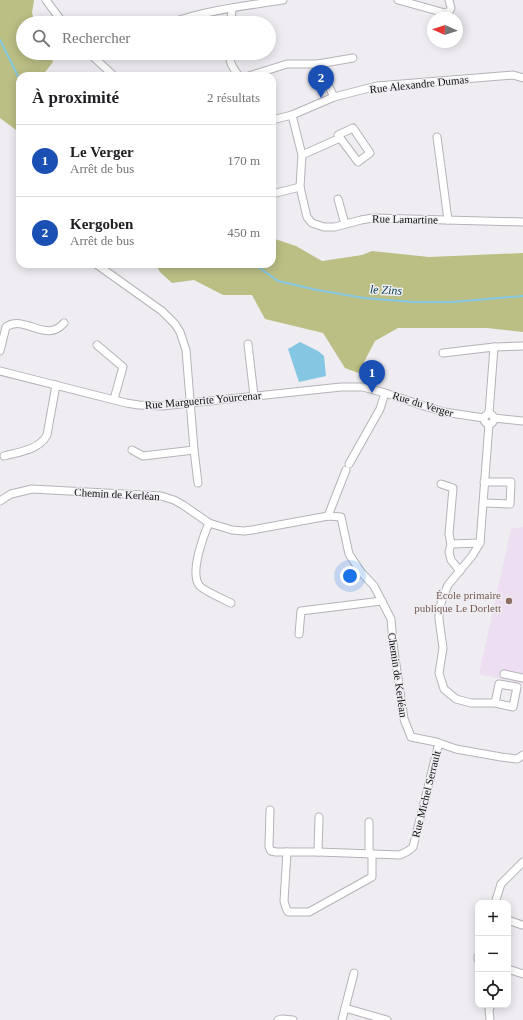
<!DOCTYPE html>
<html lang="fr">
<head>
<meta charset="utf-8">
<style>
  :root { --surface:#fff; --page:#f2f2f2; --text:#202124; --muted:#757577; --line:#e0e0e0; --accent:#1a73e8 }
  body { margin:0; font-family:Georgia,serif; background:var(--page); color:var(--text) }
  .controls { position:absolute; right:12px; bottom:12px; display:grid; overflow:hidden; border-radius:8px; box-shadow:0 2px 10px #0003 }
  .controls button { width:36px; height:36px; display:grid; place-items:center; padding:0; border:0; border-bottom:1px solid var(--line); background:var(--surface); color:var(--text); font:20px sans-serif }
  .compass { position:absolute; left:427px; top:12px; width:36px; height:36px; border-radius:50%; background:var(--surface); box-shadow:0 2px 10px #0003; rotate:273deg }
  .you { position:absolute; left:350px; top:576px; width:14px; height:14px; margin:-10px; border:3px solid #fff; border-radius:50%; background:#1a73e8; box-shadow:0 0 0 6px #1a73e833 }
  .badge { display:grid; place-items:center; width:26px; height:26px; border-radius:50%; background:var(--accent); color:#fff; font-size:13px; font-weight:700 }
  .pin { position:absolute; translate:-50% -33px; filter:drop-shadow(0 1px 2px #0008) }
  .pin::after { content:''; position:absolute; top:21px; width:14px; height:12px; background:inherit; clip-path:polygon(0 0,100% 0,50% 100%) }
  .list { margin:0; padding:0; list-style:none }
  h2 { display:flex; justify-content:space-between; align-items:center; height:52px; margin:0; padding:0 16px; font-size:17px }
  h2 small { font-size:13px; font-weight:400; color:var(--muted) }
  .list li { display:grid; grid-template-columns:26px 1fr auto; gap:12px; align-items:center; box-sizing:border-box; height:72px; padding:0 16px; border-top:1px solid var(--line) }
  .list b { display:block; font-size:15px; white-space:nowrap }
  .list p { margin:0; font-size:13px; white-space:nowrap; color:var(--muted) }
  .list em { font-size:13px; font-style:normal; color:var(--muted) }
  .icon { flex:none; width:22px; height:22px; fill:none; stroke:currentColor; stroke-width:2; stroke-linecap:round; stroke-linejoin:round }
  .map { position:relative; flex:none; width:523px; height:1020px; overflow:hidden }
  .search { position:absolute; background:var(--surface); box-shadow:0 2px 10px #0003; left:16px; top:16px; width:260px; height:44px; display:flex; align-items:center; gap:10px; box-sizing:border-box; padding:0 14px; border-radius:22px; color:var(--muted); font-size:15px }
  .panel { position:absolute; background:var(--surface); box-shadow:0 2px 10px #0003; left:16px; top:72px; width:260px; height:196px; border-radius:12px }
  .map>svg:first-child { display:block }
  .education { fill:#eddef2 }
  .forest { fill:#bbbf84 }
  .water { fill:#85c7e3 }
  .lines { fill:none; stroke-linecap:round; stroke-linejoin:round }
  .stream { stroke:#85c7e3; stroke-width:2 }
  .street-casing { stroke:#b4b3b8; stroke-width:9 }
  .street { stroke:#fff; stroke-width:7 }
  .education-dot { fill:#8d6e63; stroke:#efedf2; stroke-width:1.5 }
  .labels { text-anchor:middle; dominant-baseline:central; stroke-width:3; stroke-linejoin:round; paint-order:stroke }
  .street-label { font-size:11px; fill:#0e0e10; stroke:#efedf2 }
  .education-label { font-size:11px; fill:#785e54; stroke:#efedf2; text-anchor:end }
  .water-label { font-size:12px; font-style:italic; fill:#094357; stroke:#efedf2 }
</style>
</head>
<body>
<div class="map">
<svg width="523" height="1020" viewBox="0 0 523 1020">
  <rect width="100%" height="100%" fill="#efedf2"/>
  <!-- education -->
  <path class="education" d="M523,527v157l-44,-10 32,-145z"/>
  <!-- forest -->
  <g class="forest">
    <path d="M0,0h34l-2,13 3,10h-12v30h27l3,9 -11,14h-22v57l-20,-15z"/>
    <path d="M272,238l24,8 26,15 40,-6 10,-4 57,6 94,-4v79l-36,-4h-89l-23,13 -12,23 6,13 -24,-9 -22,-35 -58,-14 -13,-24h-29l-29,-15 -22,3 -12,-11 -5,-8h117z"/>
  </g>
  <!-- water -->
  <path class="water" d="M300,342l18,9 6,5 2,20 -27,6 -11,-33z"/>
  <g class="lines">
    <!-- stream -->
    <g class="stream">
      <path d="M0,40l20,40"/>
      <path d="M254,264l24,17 39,9 47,8 49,4h39l71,-6"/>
    </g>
    <!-- street casing -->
    <g class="street-casing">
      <g id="street">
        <path d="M46,0l17,23"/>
        <path d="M398,0l47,13 4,-1 2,-4 -2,-8"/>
        <path d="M171,23c36,-13 74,-17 112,-23"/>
        <path d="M231,23l1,-15"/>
        <path d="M89,53l25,23"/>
        <path d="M229,53c0,9 4,16 10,23"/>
        <path d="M318,64l16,33"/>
        <path d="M249,76l38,-12h31l35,-6"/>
        <path d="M292,115l10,40 -2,32 7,30 5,6 12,4h11l26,-7 12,-2 150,4"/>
        <path d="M272,120l20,-5 42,-18 43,-11 136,-11 10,3"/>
        <path d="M353,128l17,25 -12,9 -20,-27z"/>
        <path d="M437,137l11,83"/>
        <path d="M302,155l38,-17"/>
        <path d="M272,194l28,-7"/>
        <path d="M338,199l7,25"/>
        <path d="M96,264l66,47 13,13 5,8 6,18 8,100 -51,6 -11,-6"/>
        <path d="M248,344l6,52"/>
        <path d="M97,345l26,22 -9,32"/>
        <path d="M0,351l6,-24c19,-13 40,17 58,-4"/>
        <path d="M443,353l51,-6 29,-1"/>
        <path d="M0,371l126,32 13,2 23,1 179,-19h22l22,6 39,13 20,6 40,6"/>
        <path d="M489,413l5,-66"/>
        <circle cx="489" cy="419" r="5"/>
        <path d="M494,418l29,3"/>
        <path d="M489,424l-9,119 -8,13 -24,29 -5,12 -4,13v9l4,29 -4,25 5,16 12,10 15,4h24l18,4 4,-20 -18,-3 -4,19"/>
        <path d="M194,450l4,33"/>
        <path d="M4,456c15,-4 35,-6 43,-21l9,-50"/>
        <path d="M349,464l31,-55 5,-16"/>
        <path d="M441,484l12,4 -4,46 2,10 -2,8 2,8 9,11"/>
        <path d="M0,501l11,-7 21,-5 129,7 13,4 9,5 26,18 23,7 12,1 8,-1 76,-14 13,1 8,37 12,18 13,14 17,33 2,25 11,75 7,18 25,5 20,7 45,8 16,2 6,-4"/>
        <path d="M484,503l26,1 1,-22h-27"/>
        <path d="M328,516l18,-46"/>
        <path d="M209,523c-6,14 -19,49 -10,62 3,5 26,15 32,18"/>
        <path d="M451,544l29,-1"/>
        <path d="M299,634l2,-23 81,-10"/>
        <path d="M504,674l19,4"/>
        <path d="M270,810l-1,37 2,4 5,1h42l82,3 8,-4 5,-4 26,-104"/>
        <path d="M369,822v32"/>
        <path d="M287,852l-3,49 2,7 2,4h21l63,-35v-23"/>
        <path d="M318,852l1,-35"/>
        <path d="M495,903l6,-19 22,-22"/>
        <path d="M508,920l14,5"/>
        <path d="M478,957v2"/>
        <path d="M508,969l15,5"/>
        <path d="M345,1008l42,12"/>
        <path d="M278,1020l4,-1 11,1"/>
        <path d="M342,1020l12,-47"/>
        <path d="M490,1020l-1,-10 2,-5"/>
      </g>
    </g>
    <!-- street -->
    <use href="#street" class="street"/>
  </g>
  <!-- markers -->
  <circle class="education-dot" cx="509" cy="601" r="4"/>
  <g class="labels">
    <!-- street labels -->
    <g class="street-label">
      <text transform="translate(419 84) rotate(-6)">Rue Alexandre Dumas</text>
      <text transform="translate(405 219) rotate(1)">Rue Lamartine</text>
      <text transform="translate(203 400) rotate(-5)">Rue Marguerite Yourcenar</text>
      <text transform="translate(423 404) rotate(17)">Rue du Verger</text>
      <text transform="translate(117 494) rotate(3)">Chemin de Kerléan</text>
      <text transform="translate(398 675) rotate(82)">Chemin de Kerléan</text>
      <text transform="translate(426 794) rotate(-76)">Rue Michel Serrault</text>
    </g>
    <!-- education labels -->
    <g class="education-label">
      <text x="501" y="595">École primaire<tspan x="501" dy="13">publique Le Dorlett</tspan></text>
    </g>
    <!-- water labels -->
    <g class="water-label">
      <text transform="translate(386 290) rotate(3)">le Zins</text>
    </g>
  </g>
</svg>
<div class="controls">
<button>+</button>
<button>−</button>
<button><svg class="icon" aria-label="locate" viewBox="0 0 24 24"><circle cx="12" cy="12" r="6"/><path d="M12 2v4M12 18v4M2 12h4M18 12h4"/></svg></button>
</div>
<svg class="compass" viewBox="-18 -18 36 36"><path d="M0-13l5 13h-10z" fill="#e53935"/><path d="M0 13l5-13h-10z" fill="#757577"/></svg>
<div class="you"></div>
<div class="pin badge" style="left:372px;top:393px;background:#1a4fb4">1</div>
<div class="pin badge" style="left:321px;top:98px;background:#1a4fb4">2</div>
<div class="search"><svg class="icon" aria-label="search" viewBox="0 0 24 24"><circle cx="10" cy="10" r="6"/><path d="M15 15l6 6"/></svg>Rechercher</div>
<section class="panel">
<h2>À proximité<small>2 résultats</small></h2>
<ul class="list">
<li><span class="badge" style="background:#1a4fb4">1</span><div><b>Le Verger</b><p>Arrêt de bus</p></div><em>170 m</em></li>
<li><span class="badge" style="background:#1a4fb4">2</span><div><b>Kergoben</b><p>Arrêt de bus</p></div><em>450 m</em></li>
</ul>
</section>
</div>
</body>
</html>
